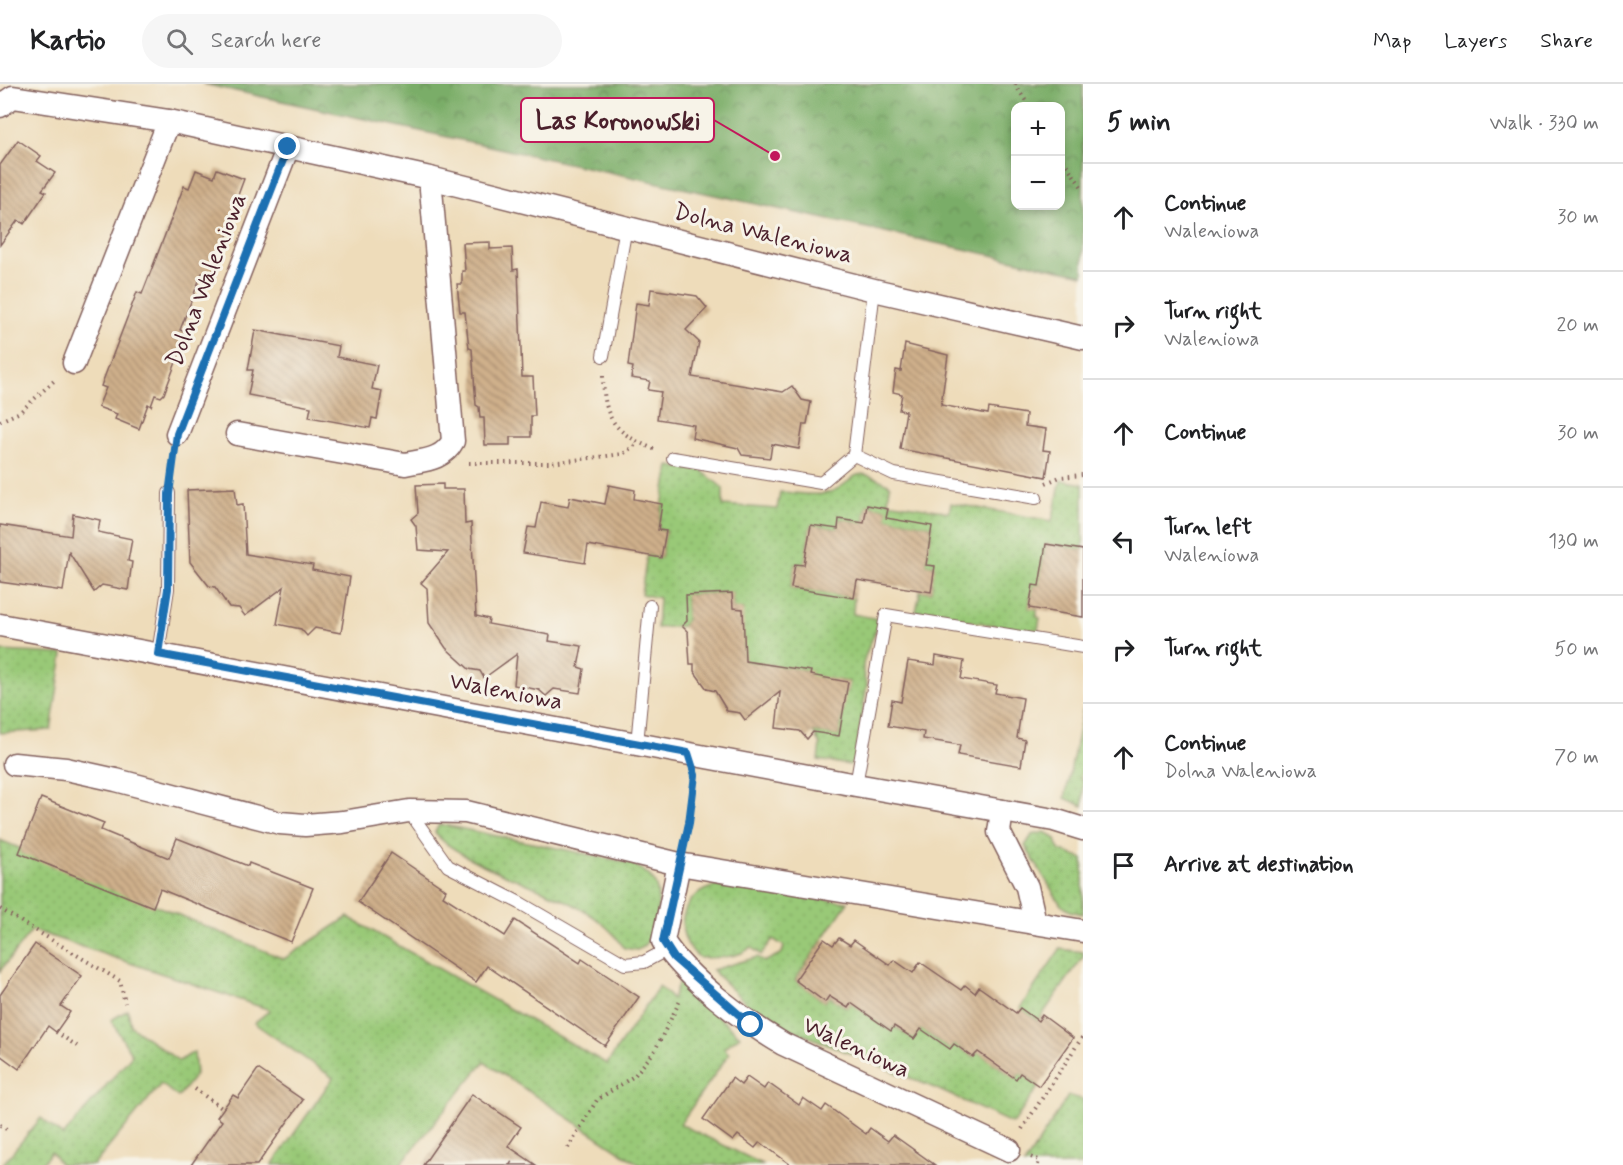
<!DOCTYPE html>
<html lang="en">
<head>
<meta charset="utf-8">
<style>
  :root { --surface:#fff; --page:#f6f6f6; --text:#202124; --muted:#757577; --line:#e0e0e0 }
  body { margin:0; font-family:Mynerve,sans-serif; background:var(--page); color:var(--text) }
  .controls { position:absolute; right:18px; top:18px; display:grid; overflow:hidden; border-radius:12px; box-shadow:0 3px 9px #0003 }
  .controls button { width:54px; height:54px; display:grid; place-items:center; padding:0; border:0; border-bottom:2px solid var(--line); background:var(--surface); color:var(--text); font:30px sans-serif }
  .stop { position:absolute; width:18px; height:18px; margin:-14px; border:4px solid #1f6fb2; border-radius:50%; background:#fff }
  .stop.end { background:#1f6fb2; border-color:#fff; box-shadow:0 2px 6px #0008 }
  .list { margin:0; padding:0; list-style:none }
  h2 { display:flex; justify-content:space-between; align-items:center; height:78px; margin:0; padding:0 24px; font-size:26px }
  h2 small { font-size:20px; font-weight:400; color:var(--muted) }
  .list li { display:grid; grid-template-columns:39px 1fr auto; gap:18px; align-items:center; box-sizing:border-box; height:108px; padding:0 24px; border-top:2px solid var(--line) }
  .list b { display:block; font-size:22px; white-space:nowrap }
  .list p { margin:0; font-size:20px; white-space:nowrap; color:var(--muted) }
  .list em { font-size:20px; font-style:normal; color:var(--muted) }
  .icon { flex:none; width:33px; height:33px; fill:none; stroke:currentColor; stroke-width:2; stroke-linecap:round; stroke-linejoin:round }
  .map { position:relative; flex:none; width:1083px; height:1081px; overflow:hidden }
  header { display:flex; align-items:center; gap:36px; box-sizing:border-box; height:84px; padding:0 30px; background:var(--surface); border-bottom:2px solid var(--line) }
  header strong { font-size:28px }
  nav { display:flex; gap:33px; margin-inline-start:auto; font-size:21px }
  .search { width:420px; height:54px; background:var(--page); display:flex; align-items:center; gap:15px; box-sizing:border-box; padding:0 21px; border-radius:33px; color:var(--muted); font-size:22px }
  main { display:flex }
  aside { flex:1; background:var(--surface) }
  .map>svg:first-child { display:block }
  .grass { fill:url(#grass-dots); stroke:#727451; stroke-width:1.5 }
  .forest { fill:url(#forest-crowns); stroke:#62664a; stroke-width:1.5; fill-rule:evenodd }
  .building { fill:url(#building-back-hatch) }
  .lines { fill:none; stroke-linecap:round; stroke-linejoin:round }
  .service-casing { stroke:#83615d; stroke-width:14 }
  .minor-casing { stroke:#83615d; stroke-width:25 }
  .path { stroke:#83615d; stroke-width:4; stroke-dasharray:1.5 4.5; stroke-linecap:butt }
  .service { stroke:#fff; stroke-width:12 }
  .minor { stroke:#fff; stroke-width:22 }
  .route { stroke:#1f6fb2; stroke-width:8 }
  .labels { text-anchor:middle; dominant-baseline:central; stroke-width:6; stroke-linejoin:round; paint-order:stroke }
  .street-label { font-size:24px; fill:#4a1f2b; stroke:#f7f3e8 }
  .leader { fill:none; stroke:#c2185b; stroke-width:2 }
  .callout-dot { fill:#c2185b; stroke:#f7f3e8; stroke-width:2 }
  .callout { fill:#f7f3e8; stroke:#c2185b; stroke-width:2 }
  .callout-label { font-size:26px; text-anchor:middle; font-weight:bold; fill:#4a1f2b }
</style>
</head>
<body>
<header>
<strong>Kartio</strong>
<div class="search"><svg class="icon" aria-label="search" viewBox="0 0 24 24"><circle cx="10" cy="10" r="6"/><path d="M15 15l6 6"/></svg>Search here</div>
<nav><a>Map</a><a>Layers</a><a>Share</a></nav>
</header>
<main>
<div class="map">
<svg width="1083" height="1081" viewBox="0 0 1083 1081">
  <defs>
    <pattern id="grass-dots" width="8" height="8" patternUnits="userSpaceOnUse" patternTransform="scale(1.5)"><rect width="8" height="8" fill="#99c977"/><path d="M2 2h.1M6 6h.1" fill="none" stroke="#85ac67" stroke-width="1.8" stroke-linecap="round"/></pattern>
    <pattern id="forest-crowns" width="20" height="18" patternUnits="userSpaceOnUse" patternTransform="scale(1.5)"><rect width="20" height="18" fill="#7aad68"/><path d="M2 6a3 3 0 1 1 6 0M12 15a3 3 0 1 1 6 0" fill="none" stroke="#668c56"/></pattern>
    <pattern id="building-back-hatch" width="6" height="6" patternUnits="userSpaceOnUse" patternTransform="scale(1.5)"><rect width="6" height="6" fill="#cfb08b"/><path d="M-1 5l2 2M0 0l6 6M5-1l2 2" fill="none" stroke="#aa8f72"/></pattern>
  </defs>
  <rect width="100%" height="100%" fill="#f7f3e8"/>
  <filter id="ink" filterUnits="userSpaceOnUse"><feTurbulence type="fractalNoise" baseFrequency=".0167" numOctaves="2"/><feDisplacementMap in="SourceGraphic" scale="12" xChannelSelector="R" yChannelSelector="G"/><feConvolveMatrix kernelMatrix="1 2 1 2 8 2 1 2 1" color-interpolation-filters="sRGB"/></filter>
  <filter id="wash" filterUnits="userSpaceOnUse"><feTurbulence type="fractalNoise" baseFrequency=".008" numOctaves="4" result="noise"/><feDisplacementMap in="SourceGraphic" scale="24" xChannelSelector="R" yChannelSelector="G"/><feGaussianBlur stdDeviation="1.35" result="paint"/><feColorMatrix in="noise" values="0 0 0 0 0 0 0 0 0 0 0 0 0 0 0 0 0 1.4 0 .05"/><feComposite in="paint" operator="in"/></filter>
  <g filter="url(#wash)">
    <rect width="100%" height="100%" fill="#eedcba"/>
    <!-- grass -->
    <g class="grass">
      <path d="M669,382l33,5 21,17v17l54,4 3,-17c14,0 33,5 47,1 33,-10 20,-32 63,-8l-2,17 61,10 2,-9 101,18 9,-41 22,4v66l-37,-6 -7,42h-6l-4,21 8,2v8l3,1 -2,12 -4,2 -118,-20 4,-21 11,1 3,-26 -8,-1 6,-39 -46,-8 1,-9 -20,-4 -3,18 -24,-4 -2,10 -27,-4 -7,40 -9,-1 -4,24 63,10 -1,16 26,5c-3,21 -25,43 -12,65l-12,75 -5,6 -32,-5 2,-16 -7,-12 26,4 4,-25 -4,-1 2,-19h7l2,-9 -27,-4 -14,6 1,-13 -75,-11 8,-51 -10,-1 -1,-15 -46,2 1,26 -5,5 -25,2 2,-30 -18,-4 6,-39 14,3 5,-27 -8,-2z"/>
      <path d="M0,567l63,3 -12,76 -51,3z"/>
      <path d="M1083,624v60l-3,11 3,1v26l-18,-8z"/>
      <path d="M439,740l191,39c8,4 18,9 23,17 11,17 4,62 -16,70l-13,-2c-31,-51 -111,-63 -160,-93 -11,-7 -22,-12 -29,-23z"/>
      <path d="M1045,748l11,7 3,11 24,9v55l-13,-3 -9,-6 -36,-59 7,-11z"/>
      <path d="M0,756l284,119 64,-42 259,147 52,-78 13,13 7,-17 61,54 -16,12 5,6 -49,70 84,41h-124l-156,-103 -84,103h-128l61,-87 -79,-55 16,-13 -238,-80 -32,41z"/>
      <path d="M717,802l131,16 -53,78 30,22 4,-6 18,12 4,-5 40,28 3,-5 20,13 7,-10 29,20 4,-5 19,13 5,-5 38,27 4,-6 19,13 -24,35 -4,2 -74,-34 -159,-65 -24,-13 -42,-41 45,-13 7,5 18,-9 2,-7 -11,-7 -12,16 -10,-8c-11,11 -36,11 -51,11 -30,-22 -20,-66 17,-72z"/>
      <path d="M1060,865l23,3v5l-45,64 -18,-13z"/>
      <path d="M128,926l3,16 48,35 15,-9 2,22 -18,23 -17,-13 -67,81h-33l-10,-13 -10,13h-39l39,-47 22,18 69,-81 -21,-35z"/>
      <path d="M1068,1012l15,3v66h-59z"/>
    </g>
    <!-- forest -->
    <path class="forest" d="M203,0h880v191zM1016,22h44v100h-44z"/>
    <g id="blocks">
      <!-- building -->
      <g class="building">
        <path d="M18,56l23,16 -4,5 18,12 -13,17 4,2 -22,32 -6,-4 -18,25v-80z"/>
        <path d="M217,85l27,10 -9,24 4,1 -27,72 -10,-3 -22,57 7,3 -23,61 -3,3 -6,-2 -4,11 -3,-2 -9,25 -24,-10 2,-5 -19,-7 8,-19 -5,-2 36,-94 5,2 42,-108 5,2 7,-18 18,7z"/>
        <path d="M490,158v7l22,-1 1,22 5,-1 4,108h11l2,39h-4v21h-21v8h-25l-1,-27h-4l-1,-11 -3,-2 -4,-56 -3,-1 -4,-36h-5l-3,-28h5v-13h3l-2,-28z"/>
        <path d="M651,205l46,7 10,12 -21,22 13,12 -7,35 91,15 9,-6 10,14 9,2 -4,22h-4l-4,25 -27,-5 -2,14 -28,-3 -4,-7 -46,-10 2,-13 -37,-6 4,-27 -13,-2 2,-9 -19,-3 2,-11 -5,-1 8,-63 13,2z"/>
        <path d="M255,246l84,16 -2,11 40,8 -5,24 10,2 -5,28 -5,-1 -2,10 -61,-11 2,-10 -63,-12 5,-25h-5z"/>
        <path d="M905,260l43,11 -7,50 47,9 1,-6 37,6 -1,12 21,3 -3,21 7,1 -4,26 -146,-28 6,-38 -7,-1 3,-16 -9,-2 3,-22 5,1z"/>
        <path d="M443,400v5h21l1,35 6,-1 5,93 13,3 -1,5 62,11 -1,6 33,5 -4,21 6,2 -4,24 -26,-4 -8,7 -7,-6 -25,-5 3,-31 -33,24 -4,-7 -11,-2 -23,-21 -17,-25 -2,-35 -6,-5 27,-31 -30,-2 -2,-24 -5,-7 7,-6 -2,-28z"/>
        <path d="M609,401l26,5 -1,9 28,5 -4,26 8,1 -5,27 -73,-13 -3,18 -62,-10 5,-26 8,1 5,-26 27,5 2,-10 35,7z"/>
        <path d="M235,404l2,17 6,-1 3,50 67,11 -1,5 38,7 -9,56 -26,-5 -8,8 -6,-7 -24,-5 7,-37 -39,29 -6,-8 -10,-1 -14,-20 -6,-1 -19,-24 -3,-72z"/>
        <path d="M867,421l21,4 -2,9 46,8 -6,39 9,1 -4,26 -74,-12 -3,18 -63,-10 4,-24 9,1 7,-40 27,4 1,-10 25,4z"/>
        <path d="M73,430l27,6 -2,12 34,7 -4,22 4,1 -4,28 -26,-5 -8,7 -25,-40 -6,39 -63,-9v-57l71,11z"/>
        <path d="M1046,460l37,6v67l-54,-9 4,-23 6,1z"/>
        <path d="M732,509l1,15 10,1 2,52 66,10 -1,4 38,7 -9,54 -26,-4 -6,7 -7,-8 -24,-3 4,-36 -35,28 -5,-7 -13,-2 -12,-20 -8,-2 -13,-18v-7h-4l-2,-32 -6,-6 5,-5 -1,-26z"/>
        <path d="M936,572l28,5 -3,18 36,6 -2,8 28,5 -6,40 8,2 -4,26 -63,-11 2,-10 -37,-6 1,-7 -36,-6 4,-26 9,2 7,-41 27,4z"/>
        <path d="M41,714l63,25 -3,7 68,28 8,-20 71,28 1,-3 64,25 -22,54 -131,-53 -7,18 -134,-54z"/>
        <path d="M391,769l55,37 -3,6 62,40 10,-16 65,43 2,-4 57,38 -34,49 -118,-80 -11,16 -118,-80z"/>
        <path d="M839,854l11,7 4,-5 36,25 4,-5 19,13 7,-11 41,28 4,-5 10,8 4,-6 37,26 4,-5 18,13 4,-6 31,23 -34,48 -19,-13 -4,6 -38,-27 -5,5 -19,-13 -4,5 -29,-20 -7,10 -20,-13 -3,5 -40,-28 -3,5 -19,-12 -4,6 -30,-22 29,-41 9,6z"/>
        <path d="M35,860l47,32 -21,30 9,6 -14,20 -8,-6 -29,43 -19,-14v-60z"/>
        <path d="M258,985l45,31 -46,65h-66l31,-44 -5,-4 16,-22 5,3z"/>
        <path d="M747,993l17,12 4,-6 31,22 4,-7 19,13 4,-6 40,29 4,-6 18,13 5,-6 42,30h-144l-31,-23 -5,6 -17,-13 -5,6 -30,-22 29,-41 9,7z"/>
        <path d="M472,1010l49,33 -13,19 28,19h-113z"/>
      </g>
    </g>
  </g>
  <g filter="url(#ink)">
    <use href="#blocks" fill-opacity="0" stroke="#83615d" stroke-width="1.5"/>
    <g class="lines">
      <!-- service casing -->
      <g class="service-casing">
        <g id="service">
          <path d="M874,206l-20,165 40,19 142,24"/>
          <path d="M603,272l23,-129"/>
          <path d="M673,374l148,25 33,-28"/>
          <path d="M158,570l10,-65 1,-96"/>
          <path d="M637,660l13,-138"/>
          <path d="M856,701l30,-170 197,32"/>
          <path d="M409,727l39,55 72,37 105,61 19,-2 24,-13"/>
        </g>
      </g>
      <!-- minor casing -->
      <g class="minor-casing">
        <g id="minor">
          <path d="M0,22l13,-9 156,24 261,57 444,112 209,48"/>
          <path d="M74,279l95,-242"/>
          <path d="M177,350l111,-287"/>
          <path d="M237,350l168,30c19,-4 38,-4 48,-23l-23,-263"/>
          <path d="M0,541l856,160 198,35 29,9"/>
          <path d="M14,680l52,5 50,11 164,43 25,2 38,-3 66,-11 57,1 213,52 404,67"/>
          <path d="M1002,727l-3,21 28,55 8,35"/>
          <path d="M679,780l-16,77c24,38 81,80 120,103l226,106"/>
        </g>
      </g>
      <!-- path -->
      <g class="path">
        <path d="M1015,0l14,22"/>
        <path d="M1060,71l23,34"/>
        <path d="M603,292c1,45 12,57 53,74"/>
        <path d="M0,337l20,-9 36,-33"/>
        <path d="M469,379h82l72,-9 15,-11"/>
        <path d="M171,390l3,-16"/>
        <path d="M1046,399l14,-6 23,-2"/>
        <path d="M685,756l10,-61"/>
        <path d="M0,825l120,72 5,22"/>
        <path d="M56,948l21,14"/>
        <path d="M195,1005l28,20"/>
        <path d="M0,1041l8,5"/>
        <path d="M1022,1045l61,-93"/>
        <path d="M568,1064l29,-48 37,-24 20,-24 27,-53"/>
        <path d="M1031,1073l8,3 -1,5"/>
        <path d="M510,1079l3,2"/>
      </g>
      <!-- service -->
      <use href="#service" class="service"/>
      <!-- minor -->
      <use href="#minor" class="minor"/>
    </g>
  </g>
  <g class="lines" filter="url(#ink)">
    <!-- route -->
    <path class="route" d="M288,63l-111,287 -8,60 -1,95 -10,65 530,99 7,22 -6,48 -26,118 11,17 77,67"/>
  </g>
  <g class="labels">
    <!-- street labels -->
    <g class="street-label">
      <text transform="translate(763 150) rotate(14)">Dolna Waleniowa</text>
      <text transform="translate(207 196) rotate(-69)">Dolna Waleniowa</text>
      <text transform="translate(506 608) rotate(11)">Waleniowa</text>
      <text transform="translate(856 964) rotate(25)">Waleniowa</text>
    </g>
  </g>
  <!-- callouts -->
  <path class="leader" d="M775 72L714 36"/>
  <circle class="callout-dot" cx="775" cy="72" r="6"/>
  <rect class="callout" x="521" y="14" width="193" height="44" rx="6"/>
  <g class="callout-label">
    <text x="618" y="45">Las Koronowski</text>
  </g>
</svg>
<div class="controls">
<button>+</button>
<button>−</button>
</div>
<div class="stop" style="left:751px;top:941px"></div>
<div class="stop end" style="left:288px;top:63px"></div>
</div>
<aside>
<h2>5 min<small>Walk · 330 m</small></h2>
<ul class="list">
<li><svg class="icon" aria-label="ahead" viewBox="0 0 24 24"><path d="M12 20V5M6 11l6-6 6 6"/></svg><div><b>Continue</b><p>Waleniowa</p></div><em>30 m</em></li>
<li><svg class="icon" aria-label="right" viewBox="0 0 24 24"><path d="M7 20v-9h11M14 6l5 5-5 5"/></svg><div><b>Turn right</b><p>Waleniowa</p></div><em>20 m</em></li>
<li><svg class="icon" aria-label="ahead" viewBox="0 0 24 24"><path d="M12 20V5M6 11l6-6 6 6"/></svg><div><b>Continue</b></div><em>30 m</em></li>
<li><svg class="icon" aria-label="left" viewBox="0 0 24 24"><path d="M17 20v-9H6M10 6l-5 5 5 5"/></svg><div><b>Turn left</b><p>Waleniowa</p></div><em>130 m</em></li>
<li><svg class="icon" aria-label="right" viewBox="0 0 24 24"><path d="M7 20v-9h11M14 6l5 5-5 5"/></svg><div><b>Turn right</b></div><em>50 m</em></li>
<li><svg class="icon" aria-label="ahead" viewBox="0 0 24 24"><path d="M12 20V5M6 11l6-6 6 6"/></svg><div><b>Continue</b><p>Dolna Waleniowa</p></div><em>70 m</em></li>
<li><svg class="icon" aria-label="arrive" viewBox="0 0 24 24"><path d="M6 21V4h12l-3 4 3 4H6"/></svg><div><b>Arrive at destination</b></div></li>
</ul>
</aside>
</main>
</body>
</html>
